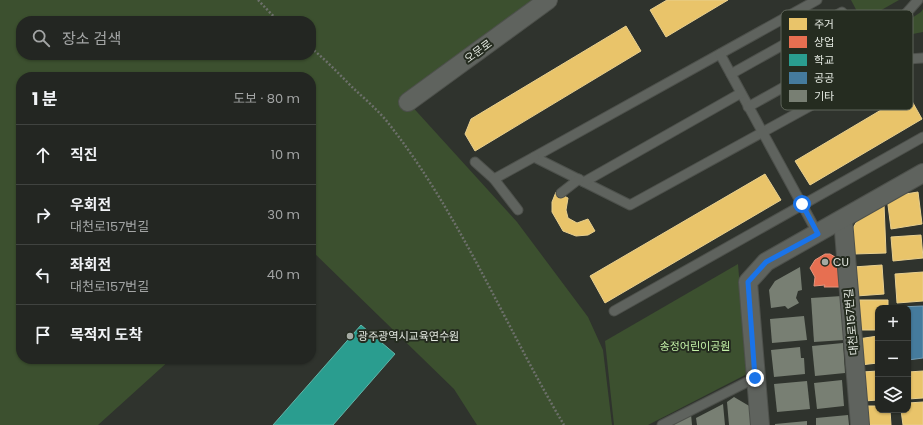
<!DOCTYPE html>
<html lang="ko">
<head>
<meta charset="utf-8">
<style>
  :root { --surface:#232622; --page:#2f322f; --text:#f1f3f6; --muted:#a3a5a5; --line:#404340 }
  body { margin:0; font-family:Poppins,"Noto Sans KR",sans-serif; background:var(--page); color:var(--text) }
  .controls { position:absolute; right:12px; bottom:12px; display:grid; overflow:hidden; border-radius:8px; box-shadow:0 1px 3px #0004 }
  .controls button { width:36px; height:36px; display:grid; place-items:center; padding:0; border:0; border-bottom:1px solid var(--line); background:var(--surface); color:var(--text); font:20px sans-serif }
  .stop { position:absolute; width:12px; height:12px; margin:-9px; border:3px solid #1a73e8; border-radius:50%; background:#fff }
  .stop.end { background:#1a73e8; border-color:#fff; box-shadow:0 1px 4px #0008 }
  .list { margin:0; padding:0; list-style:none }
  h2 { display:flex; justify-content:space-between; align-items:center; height:52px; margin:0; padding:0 16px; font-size:17px }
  h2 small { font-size:13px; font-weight:400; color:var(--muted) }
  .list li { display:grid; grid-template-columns:26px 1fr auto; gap:12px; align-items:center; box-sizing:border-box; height:60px; padding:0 16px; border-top:1px solid var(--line) }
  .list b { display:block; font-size:15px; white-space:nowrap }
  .list p { margin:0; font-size:13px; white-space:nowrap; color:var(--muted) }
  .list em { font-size:13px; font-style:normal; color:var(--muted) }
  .icon { flex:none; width:22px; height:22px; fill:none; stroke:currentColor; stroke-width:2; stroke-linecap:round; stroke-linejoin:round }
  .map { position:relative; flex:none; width:923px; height:425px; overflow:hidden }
  .search { position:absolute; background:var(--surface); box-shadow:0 1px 3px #0004; left:16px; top:16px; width:300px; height:44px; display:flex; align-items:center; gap:10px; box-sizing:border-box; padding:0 14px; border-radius:16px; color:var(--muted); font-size:15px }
  .panel { position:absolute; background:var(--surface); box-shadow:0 1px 3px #0004; left:16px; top:72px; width:300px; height:292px; border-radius:16px }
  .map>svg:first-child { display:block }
  .green { fill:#3c502f; fill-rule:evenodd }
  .homes { fill:#e9c46a; stroke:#e8cf8e }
  .shops { fill:#e76f51; stroke:#e6947c }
  .schools { fill:#2a9d8f; stroke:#62b4a8 }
  .public { fill:#457b9d; stroke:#759cb2 }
  .building { fill:#787f73 }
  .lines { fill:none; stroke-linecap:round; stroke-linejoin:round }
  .service-casing { stroke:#4d504b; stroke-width:11 }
  .minor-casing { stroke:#4d504b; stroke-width:20 }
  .path { stroke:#6d706b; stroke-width:2.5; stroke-dasharray:2 2; stroke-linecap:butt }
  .service { stroke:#5f635e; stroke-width:9 }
  .minor { stroke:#5f635e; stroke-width:18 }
  .route { stroke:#1a73e8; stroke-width:5 }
  .poi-dot { fill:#a5aaa3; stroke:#252c20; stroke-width:1.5 }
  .labels { text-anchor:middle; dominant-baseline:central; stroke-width:4; stroke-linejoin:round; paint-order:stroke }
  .street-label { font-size:11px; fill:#e5eae2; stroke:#252c20 }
  .poi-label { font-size:11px; fill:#e5eae2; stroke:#252c20; text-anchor:start }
  .park-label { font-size:11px; fill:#c3f0a7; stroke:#252c20 }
  .key { fill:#252c20; stroke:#5f655a; stroke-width:1 }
  .key-label { font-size:11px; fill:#e5eae2 }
</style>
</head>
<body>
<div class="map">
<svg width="923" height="425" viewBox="0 0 923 425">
  <rect width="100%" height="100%" fill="#2f332d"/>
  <!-- green -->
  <g class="green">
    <path d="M0,0h537l-129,102 109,120 71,95 15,33 9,75h-135l-23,-36 -143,-139v-173h-290v282h150l-73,66h-98zM21,21h290v34h-290z"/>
    <path d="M851,0h48l-37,21z"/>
    <path d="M923,9v23l-46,9 44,-29z"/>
    <path d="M738,264l9,110 -99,51h-34l-9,-84z"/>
  </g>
  <!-- homes -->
  <g class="homes">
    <path d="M667,0h61l-62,37 -16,-27z"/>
    <path d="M626,26l15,25 -166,100 -10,-17 6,-15z"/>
    <path d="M908,94l14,25 -112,66 -15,-24z"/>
    <path d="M765,174l16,26 -176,103 -15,-27z"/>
    <path d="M556,192l12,6 -2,12 2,8 9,5 11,-4 7,12 -7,4 -12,1 -13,-5 -11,-19v-10z"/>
    <path d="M918,192l4,32 -31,5 -4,-32z"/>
    <path d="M884,204l2,49 -32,1 -1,-26 7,-12z"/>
    <path d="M921,235l2,23 -30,3 -2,-24z"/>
    <path d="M882,265l2,29 -28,2 -3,-29z"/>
    <path d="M923,272v29l-26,2 -2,-29z"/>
    <path d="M859,300h29v8h-10v22h-19z"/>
    <path d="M878,336v27l-18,2 -2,-26z"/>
    <path d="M878,371v29l-14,1 -2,-29z"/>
    <path d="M923,371v27l-15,1v-27z"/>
    <path d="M923,402v23h-20l-2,-15h7v-7z"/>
    <path d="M863,406h15v4h12l1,15h-28z"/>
  </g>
  <!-- shops -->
  <path class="shops" d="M825,254h5l10,6v27h-16l1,-2 -11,1 1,-9 -5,-9 5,-8z"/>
  <!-- schools -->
  <path class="schools" d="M361,325l34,29 -62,71h-60z"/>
  <!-- public -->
  <path class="public" d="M923,306v52l-15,2v-52l-9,-1z"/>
  <!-- building -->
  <g class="building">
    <path d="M800,267l2,23 -4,1 -2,7 3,5 -11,6 -3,-3 -14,2 -2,-18 6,-9z"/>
    <path d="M842,296l2,44 -30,2 -3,-44z"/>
    <path d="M804,316l3,24 -35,3 -2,-24z"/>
    <path d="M843,343l2,30 -30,3 -3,-30z"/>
    <path d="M800,347l1,11h3l1,16 -31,3 -3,-27z"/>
    <path d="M842,380l2,26 -27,3 -3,-26z"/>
    <path d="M807,381l3,28 -33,3 -3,-28z"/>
    <path d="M734,397l17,10 1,18h-23l-2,-23z"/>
    <path d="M723,404l2,21h-28l-1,-7z"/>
    <path d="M691,414l1,11h-19z"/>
    <path d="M848,415l1,10h-33v-7z"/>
    <path d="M807,421v4h-32v-1z"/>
  </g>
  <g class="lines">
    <!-- service casing -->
    <g class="service-casing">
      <g id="service">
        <path d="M817,0l-283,157 96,48 264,-145 29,-2"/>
        <path d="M720,54l98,180"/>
        <path d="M731,74l111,-62 17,33"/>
        <path d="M748,107l111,-62 44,-28 15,-17"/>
        <path d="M475,162l19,17"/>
        <path d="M584,182l157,-89"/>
        <path d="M561,193l18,-14"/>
        <path d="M518,210l-24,-31 40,-22"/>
        <path d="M614,311l309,-174"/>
        <path d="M662,425l93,-47"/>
      </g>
    </g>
    <!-- minor casing -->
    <g class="minor-casing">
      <g id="minor">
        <path d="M408,102l140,-102"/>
        <path d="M843,220l17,205"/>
        <path d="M760,425l-12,-143 18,-20 157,-89"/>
      </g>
    </g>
    <!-- path -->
    <g class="path">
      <path d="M258,0l20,21"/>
      <path d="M311,48c15,12 28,26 42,40 12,11 26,23 36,36 72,92 116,202 175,301"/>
    </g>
    <!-- service -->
    <use href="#service" class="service"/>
    <!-- minor -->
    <use href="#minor" class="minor"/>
  </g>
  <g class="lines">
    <!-- route -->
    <path class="route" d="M755,378l-7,-96 18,-20 52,-28 -16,-30"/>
  </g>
  <!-- markers -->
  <g class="poi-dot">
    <circle cx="825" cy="262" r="4"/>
    <circle cx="350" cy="336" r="4"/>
  </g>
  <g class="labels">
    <!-- street labels -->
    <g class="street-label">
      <text transform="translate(478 51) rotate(-36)">오문로</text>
      <text transform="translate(851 322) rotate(-95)">대천로157번길</text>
    </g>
    <!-- poi labels -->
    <g class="poi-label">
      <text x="833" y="262">CU</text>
      <text x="358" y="336">광주광역시교육연수원</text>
    </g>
    <!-- park labels -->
    <g class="park-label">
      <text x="695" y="346">송정어린이공원</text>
    </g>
  </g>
  <!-- legend -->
  <rect x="781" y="10" width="132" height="100" rx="6" class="key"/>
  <rect x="789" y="18" width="18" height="12" fill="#e9c46a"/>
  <rect x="789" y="36" width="18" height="12" fill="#e76f51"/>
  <rect x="789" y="54" width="18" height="12" fill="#2a9d8f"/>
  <rect x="789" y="72" width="18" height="12" fill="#457b9d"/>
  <rect x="789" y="90" width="18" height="12" fill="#787f73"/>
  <g class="key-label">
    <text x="814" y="28">주거</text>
    <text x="814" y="46">상업</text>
    <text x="814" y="64">학교</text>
    <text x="814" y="82">공공</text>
    <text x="814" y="100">기타</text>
  </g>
</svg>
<div class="controls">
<button>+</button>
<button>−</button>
<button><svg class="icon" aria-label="layers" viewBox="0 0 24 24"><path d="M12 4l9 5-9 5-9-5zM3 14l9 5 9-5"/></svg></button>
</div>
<div class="stop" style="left:802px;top:204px"></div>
<div class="stop end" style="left:755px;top:378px"></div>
<div class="search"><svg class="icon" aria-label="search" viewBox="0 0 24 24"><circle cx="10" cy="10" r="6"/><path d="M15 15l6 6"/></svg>장소 검색</div>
<section class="panel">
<h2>1 분<small>도보 · 80 m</small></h2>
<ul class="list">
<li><svg class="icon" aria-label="ahead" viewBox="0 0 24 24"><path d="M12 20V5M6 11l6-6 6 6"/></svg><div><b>직진</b></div><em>10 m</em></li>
<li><svg class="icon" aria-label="right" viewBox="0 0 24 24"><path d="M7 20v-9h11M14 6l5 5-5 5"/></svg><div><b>우회전</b><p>대천로157번길</p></div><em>30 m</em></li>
<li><svg class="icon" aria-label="left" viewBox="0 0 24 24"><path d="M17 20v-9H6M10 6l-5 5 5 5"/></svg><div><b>좌회전</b><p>대천로157번길</p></div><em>40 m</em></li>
<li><svg class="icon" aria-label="arrive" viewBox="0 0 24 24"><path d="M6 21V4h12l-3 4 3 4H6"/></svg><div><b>목적지 도착</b></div></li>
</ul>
</section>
</div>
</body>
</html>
